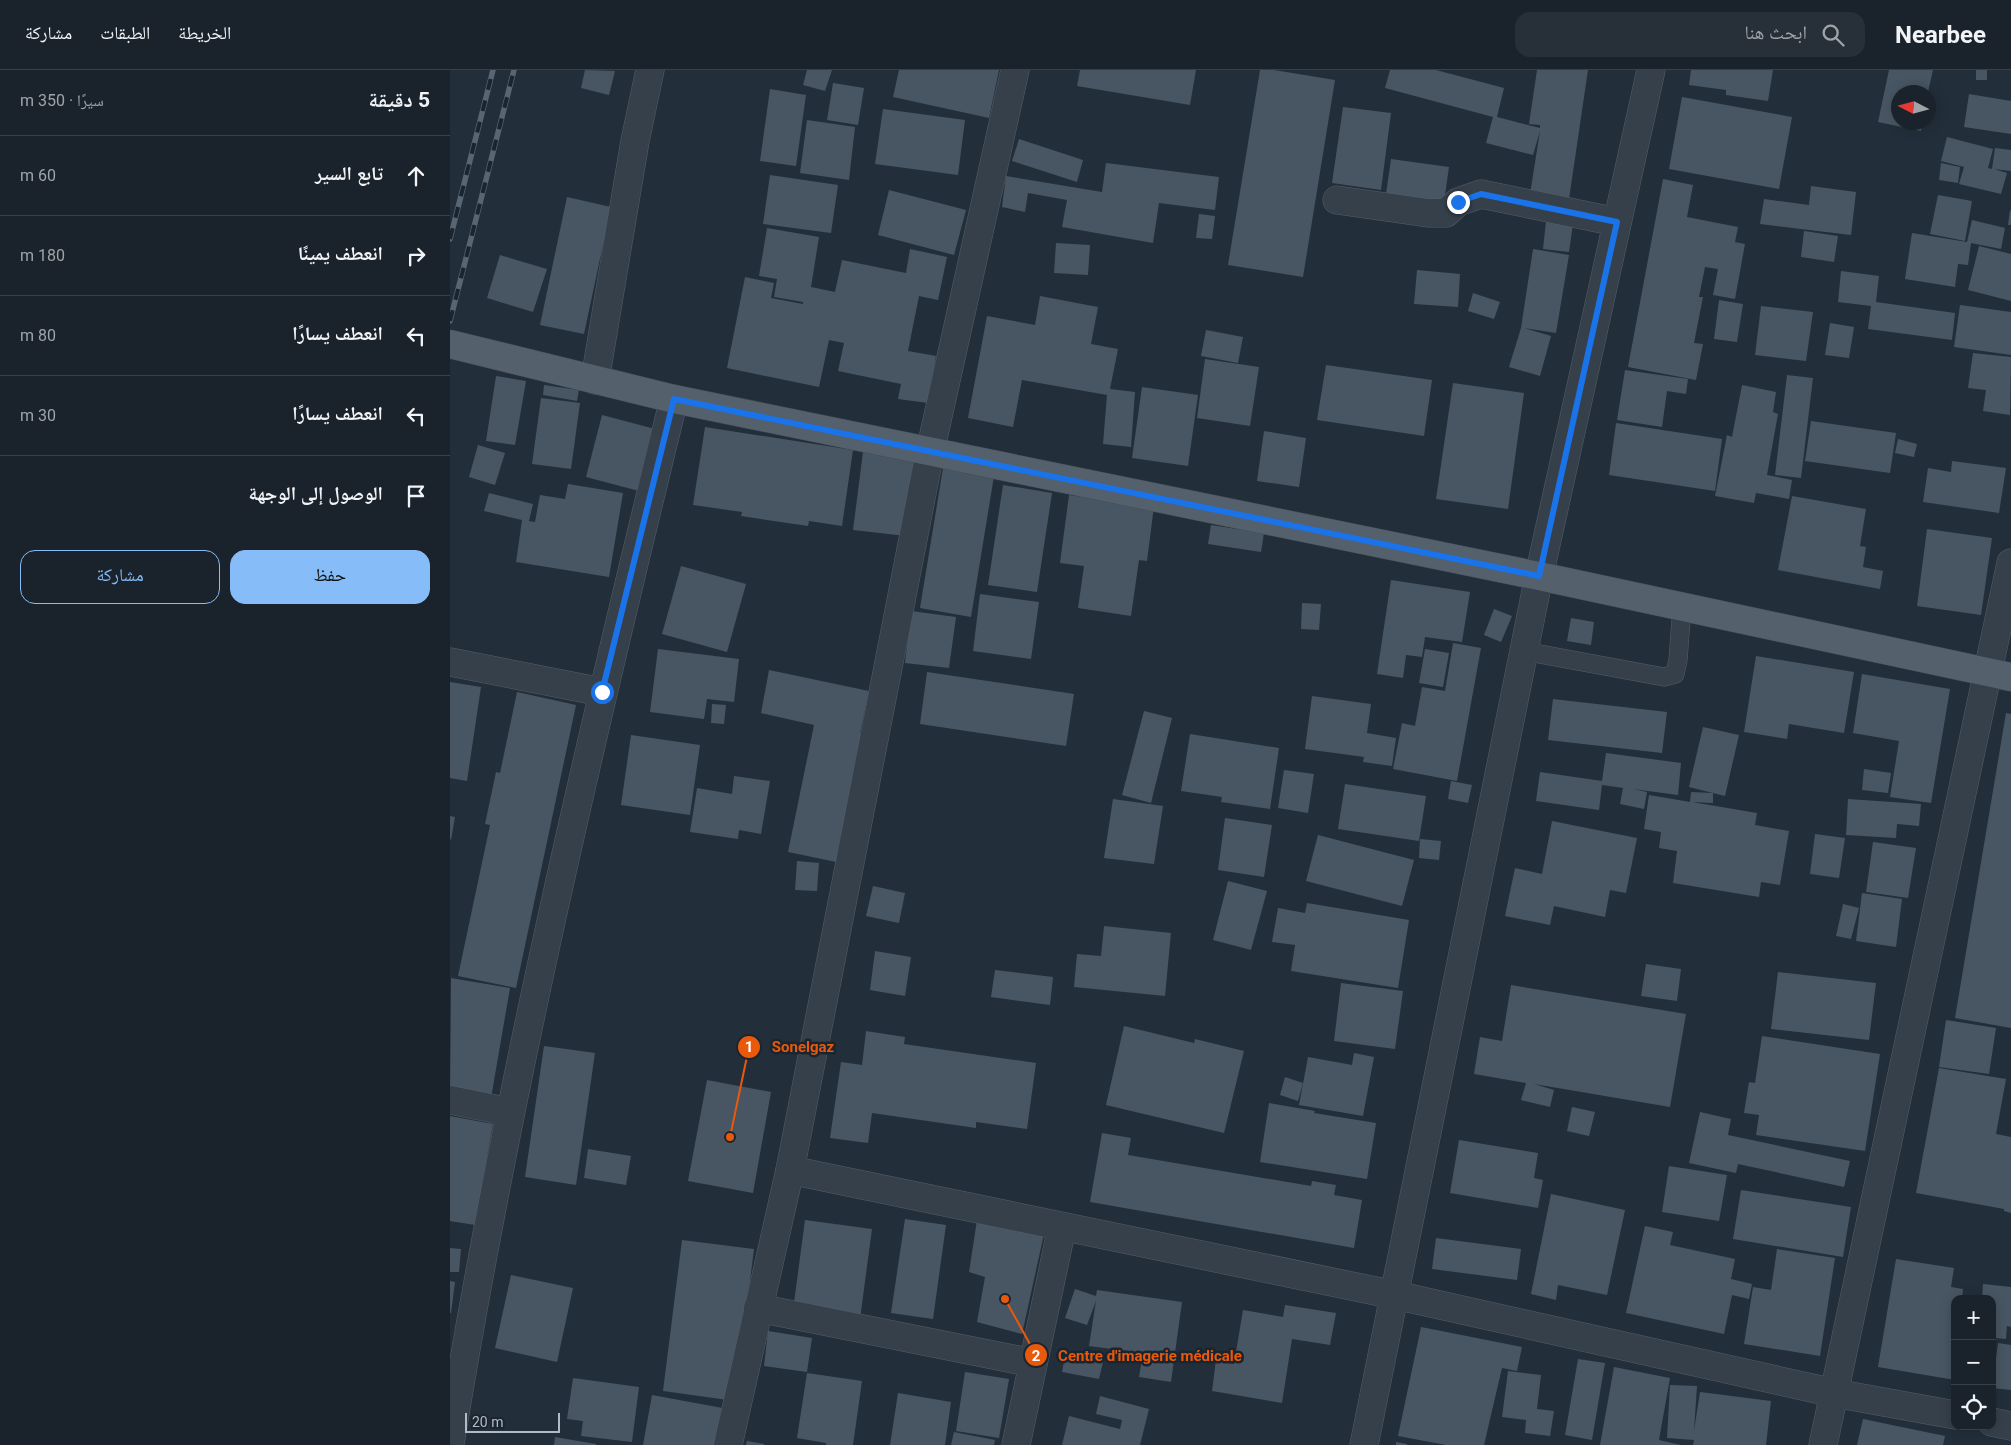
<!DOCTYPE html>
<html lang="ar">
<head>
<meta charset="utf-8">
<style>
  :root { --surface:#1a232c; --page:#272f38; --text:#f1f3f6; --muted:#9fa4a9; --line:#384048; --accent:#86bcf7 }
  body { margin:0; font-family:Roboto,"Noto Naskh Arabic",sans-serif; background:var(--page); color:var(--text); direction:rtl }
  .controls { position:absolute; right:15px; bottom:15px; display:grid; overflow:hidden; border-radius:10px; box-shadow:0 2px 12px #0003 }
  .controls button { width:45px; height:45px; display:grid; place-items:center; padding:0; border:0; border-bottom:1px solid var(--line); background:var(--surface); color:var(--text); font:25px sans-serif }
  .compass { position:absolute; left:1441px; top:15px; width:45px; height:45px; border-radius:50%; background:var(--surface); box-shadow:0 2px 12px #0003; rotate:276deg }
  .scale { position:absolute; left:15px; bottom:12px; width:95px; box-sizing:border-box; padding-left:5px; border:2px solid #b1bbc6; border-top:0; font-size:14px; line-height:18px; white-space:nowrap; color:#b1bbc6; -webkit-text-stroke:4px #1b252f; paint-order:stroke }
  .stop { position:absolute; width:15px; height:15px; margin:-11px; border:4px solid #1a73e8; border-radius:50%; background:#fff }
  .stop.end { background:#1a73e8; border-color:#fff; box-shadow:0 1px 5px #0008 }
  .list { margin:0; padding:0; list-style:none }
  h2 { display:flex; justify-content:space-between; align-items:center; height:65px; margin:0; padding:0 20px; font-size:21px }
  h2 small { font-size:16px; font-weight:400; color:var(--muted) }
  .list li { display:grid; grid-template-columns:32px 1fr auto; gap:15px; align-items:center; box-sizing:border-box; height:80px; padding:0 20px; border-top:1px solid var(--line) }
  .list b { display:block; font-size:19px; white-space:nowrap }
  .list em { font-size:16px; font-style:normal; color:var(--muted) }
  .actions { display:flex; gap:10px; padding:15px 20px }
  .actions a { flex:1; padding:11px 0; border:1px solid var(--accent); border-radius:15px; text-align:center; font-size:18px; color:var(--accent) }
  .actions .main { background:var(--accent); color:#111 }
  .icon { flex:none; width:28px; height:28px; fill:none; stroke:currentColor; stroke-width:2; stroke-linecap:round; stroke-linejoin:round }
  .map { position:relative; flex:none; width:1561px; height:1375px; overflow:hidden; direction:ltr }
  header { display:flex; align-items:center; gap:30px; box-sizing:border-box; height:70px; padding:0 25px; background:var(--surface); border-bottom:1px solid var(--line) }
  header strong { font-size:24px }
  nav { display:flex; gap:28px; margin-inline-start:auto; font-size:18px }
  .search { width:350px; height:45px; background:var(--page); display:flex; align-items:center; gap:12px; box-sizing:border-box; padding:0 18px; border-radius:15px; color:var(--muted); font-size:19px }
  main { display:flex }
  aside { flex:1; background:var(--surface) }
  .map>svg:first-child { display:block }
  .building { fill:#485663 }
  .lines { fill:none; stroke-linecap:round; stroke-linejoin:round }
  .service-casing { stroke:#545e68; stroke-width:19 }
  .minor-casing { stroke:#545e68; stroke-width:29 }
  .primary-casing { stroke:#424c56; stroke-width:29 }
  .service { stroke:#36404b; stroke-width:18 }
  .minor { stroke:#36404b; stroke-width:28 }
  .primary { stroke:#54606b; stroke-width:28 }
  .rail-casing { stroke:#586572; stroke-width:5.5 }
  .rail { stroke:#1b252f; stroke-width:4; stroke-dasharray:11; stroke-linecap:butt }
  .route { stroke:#1a73e8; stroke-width:6 }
  .leader { fill:none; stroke:#e8590c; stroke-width:2 }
  .callout-dot { fill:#e8590c; stroke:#1b252f; stroke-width:2 }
  .mark-label { font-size:15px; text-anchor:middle; font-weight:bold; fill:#fff }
  .callout-label { font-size:15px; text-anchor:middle; font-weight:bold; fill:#e8590c; stroke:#1b252f; stroke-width:5; stroke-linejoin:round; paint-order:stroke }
</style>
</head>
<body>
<header>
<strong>Nearbee</strong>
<div class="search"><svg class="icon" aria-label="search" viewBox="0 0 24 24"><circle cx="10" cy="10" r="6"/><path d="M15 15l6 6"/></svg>ابحث هنا</div>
<nav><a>الخريطة</a><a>الطبقات</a><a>مشاركة</a></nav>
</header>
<main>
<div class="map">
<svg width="1561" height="1375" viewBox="0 0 1561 1375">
  <rect width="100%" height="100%" fill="#222f3a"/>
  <!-- building -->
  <g class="building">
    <path d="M135,0l30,1 -6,24 -28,-7z"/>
    <path d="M357,0h25l-7,21 -22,-6z"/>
    <path d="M449,0h100l-10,48 -96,-21z"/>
    <path d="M630,0h116l-6,35 -113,-19z"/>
    <path d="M810,0h14l61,10 -32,197 -75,-12z"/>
    <path d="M940,0h46l68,18 -7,29 43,11v-3l-11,-1 8,-54h51l-19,129 -39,-5 10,-63 -7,24 -47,-12 7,-26 -108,-29z"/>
    <path d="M1241,0h82l-5,31 -42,-6v-5l-37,-5z"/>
    <path d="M1439,0h44l-5,22h-30v30h24l-1,9 -43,-9z"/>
    <rect x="1526" y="0" width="11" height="10"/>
    <path d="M383,13l31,5 -6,37 -31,-5z"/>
    <path d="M320,19l36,6 -10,71 -36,-5z"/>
    <path d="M1519,24l42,7v33l-47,-7z"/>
    <path d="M1232,27l110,20 -13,72 -110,-20z"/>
    <path d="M893,37l48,6 -10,77 -49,-7z"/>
    <path d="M433,39l82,11 -7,55 -83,-11z"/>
    <path d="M357,50l48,7 -6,53 -49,-7z"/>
    <path d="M1497,67l46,12 -5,19 4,1 3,-21 16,2v21l-17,-2 13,4 -6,21 -42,-10 5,-17 -23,-6z"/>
    <path d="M569,69l64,21 -6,22 -65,-21z"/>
    <path d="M941,89l58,8 -5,35 -58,-8z"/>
    <path d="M656,93l113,14 -4,33 -56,-7 -6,40 -91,-16 5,-27 -39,-7 -3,19 -23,-5 4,-31 96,16z"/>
    <path d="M1491,93l19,4 -2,16 -19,-3z"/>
    <path d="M320,105l68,10 -7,48 -68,-9z"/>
    <path d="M1213,109l30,6 -6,32 51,10 -3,15 10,2 -10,55 -22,-4 5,-26 -13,-2 -6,30h4l-9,46 9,1 -7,36 -68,-13z"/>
    <path d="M1361,116l45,6 -5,43 -91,-11 4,-25 45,6z"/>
    <path d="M439,120l77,20 -12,45 -76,-20z"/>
    <path d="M1488,125l34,6 -7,40 -35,-7z"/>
    <path d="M117,127l44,10 -27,127 -44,-9z"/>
    <path d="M1560,140l1,1v14h-3z"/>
    <path d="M749,144l16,2 -3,23 -16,-1z"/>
    <path d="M1522,150l33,8 -4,21 -30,-6 -3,22 -10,-1 -3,23 -50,-8 7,-46 55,9z"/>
    <path d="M1096,151l27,3 -4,28 -26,-3z"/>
    <path d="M317,158l52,9 -8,50 24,5 7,-32 64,13 4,-24 37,8 -9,43 -19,-4 -11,55 28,5 -8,47 -30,-4 3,-15 -63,-13 6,-28 -15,-3 -10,47 -92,-19 18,-91 29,6 -3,15 32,6v-2l-29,-5 3,-18 -18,-3z"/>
    <path d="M1354,161l34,5 -4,26 -33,-5z"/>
    <path d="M606,173l34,2 -2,30 -34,-2z"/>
    <path d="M1529,176l32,8v47l-43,-11z"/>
    <path d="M1083,179l36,6 -13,78 -32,-5 27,8 -11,40 -31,-9 12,-39z"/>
    <path d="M50,185l47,14 -14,43 -46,-14z"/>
    <path d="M967,200l43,4 -2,33 -44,-3z"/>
    <path d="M1391,201l38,5 -3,26 79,11 -3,27 -84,-11 3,-23 -33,-4z"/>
    <path d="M1023,223l27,9 -6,17 -26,-8z"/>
    <path d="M590,226l58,11 -7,37 27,5 -8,40 25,3 -4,55 -28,-3 4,-49 -85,-15 -9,47 -45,-9 19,-102 48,9z"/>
    <path d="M1269,230l24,4 -6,38 -23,-3z"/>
    <path d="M1510,235l51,7v43l-57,-8z"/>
    <path d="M1311,236l52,6 -7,49 -51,-6z"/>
    <path d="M1380,253l24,4 -5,31 -24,-3z"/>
    <path d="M756,260l37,7 -5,26 -37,-7z"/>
    <path d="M1523,283l38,4 -1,58 -27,-4 3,-21 -18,-2z"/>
    <path d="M755,289l54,8 -9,59 -53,-8z"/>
    <path d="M876,295l106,15 -8,56 -107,-16z"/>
    <path d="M1175,300l63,9 -2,15 -19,-3 -5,36 -45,-7z"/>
    <path d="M1337,305l26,3 -12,100 -26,-3z"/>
    <path d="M46,306l30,5 -11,64 -29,-4z"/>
    <path d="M1003,313l71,10 -16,116 -72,-10z"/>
    <path d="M94,315l35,5 -2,11 -34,-6z"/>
    <path d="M1292,315l34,7 -3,20 5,2 -11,61 25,5 -3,19 -33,-6 -2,10 -39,-7 12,-61 5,2z"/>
    <path d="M692,317l56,8 -10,71 -56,-8z"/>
    <path d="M91,328l39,5 -9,66 -39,-5z"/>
    <path d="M152,345l53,14 -16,62 -53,-14z"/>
    <path d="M1361,351l85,12 -6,40 -85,-12z"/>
    <path d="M1166,353l106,16 -7,52 -106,-16z"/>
    <path d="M255,357l148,23 -11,76 -33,-5 -1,5 -67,-10 1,-4 -49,-7z"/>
    <path d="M814,361l42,7 -7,49 -42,-6z"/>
    <path d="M1448,369l19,5 -3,13 -19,-4z"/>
    <path d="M28,375l27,8 -10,32 -26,-8z"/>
    <path d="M413,382l52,7 -9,77 -53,-6z"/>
    <path d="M1502,391l54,7 -7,45 -76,-11 5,-34 23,4z"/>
    <path d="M493,398l51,8 -23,141 -51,-9z"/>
    <path d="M118,414l55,9 -14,84 -93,-15 6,-42 -38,-9 5,-18 44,11 -4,17 6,1 5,-27 25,4z"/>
    <path d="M553,415l49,8 -15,99 -49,-7z"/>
    <path d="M619,425l85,11 -7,55 -8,-1 -8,56 -53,-8 6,-42 -24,-3z"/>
    <path d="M1342,426l74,13 -6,37 6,1 -3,20 20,4 -3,18 -102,-19z"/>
    <path d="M761,455l53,8 -3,19 -53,-8z"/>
    <path d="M1477,459l65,9 -11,77 -64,-9z"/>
    <path d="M231,496l65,18 -19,68 -65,-18z"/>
    <path d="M941,510l79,12 -8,50 -37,-5 -3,20 -16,-2 -3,23 -26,-4z"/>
    <path d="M530,524l59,8 -8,57 -58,-8z"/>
    <path d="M852,533l19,1 -2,26 -18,-1z"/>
    <path d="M1044,539l18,7 -11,26 -17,-7z"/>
    <path d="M461,541l45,6 -7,51 -44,-5z"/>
    <path d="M1121,548l23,4 -3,23 -24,-4z"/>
    <path d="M1003,573l28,5 -24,133 -64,-12 9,-46 13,3 7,-39 23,4z"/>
    <path d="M208,579l81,10 -5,43 -27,-3 -3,20 -54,-7z"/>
    <path d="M975,579l24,4 -6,34 -24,-4z"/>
    <path d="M1306,586l98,16 -10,61 -55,-9 -2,15 -43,-7z"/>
    <path d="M319,600l100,21 -9,42 8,1 -27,129 -53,-11 26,-127 -53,-12z"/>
    <path d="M477,602l147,22 -8,52 -146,-22z"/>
    <path d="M1412,604l88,15 -19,114 -41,-6 9,-56 -46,-8z"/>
    <path d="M0,612l31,5 -14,94 -17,-3z"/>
    <path d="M67,622l59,13 -60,283 -58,-12 32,-151 -5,-1 11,-52 4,1z"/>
    <path d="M862,626l59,8 -4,29 29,5 -4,28 -29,-4 1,-5 -59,-8z"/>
    <path d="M1103,629l114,13 -5,41 -114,-13z"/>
    <path d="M262,634l14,1 -2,19 -13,-1z"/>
    <path d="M694,641l28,7 -21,85 -29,-8z"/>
    <path d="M1556,643l5,1v314l-56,-10z"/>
    <path d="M1253,657l36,8 -14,61 -36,-9z"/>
    <path d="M740,664l89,14 -9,61 -49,-7 1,-5 -41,-6z"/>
    <path d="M181,665l69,10 -10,70 -69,-10z"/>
    <path d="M1156,683l75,10 -3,32 -45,-6 14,3 -3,17 -24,-5 3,-16 -21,-3 -3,25 -63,-9 4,-29 62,9z"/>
    <path d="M1414,699l27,4 -3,20 -26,-3z"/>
    <path d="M834,700l30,4 -6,39 -30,-5z"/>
    <path d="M284,706l36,5 -9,53 -22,-4 -1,9 -48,-7 7,-44 35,6z"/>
    <path d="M1001,711l21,4 -4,18 -20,-4z"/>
    <path d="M895,714l81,12 -7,45 -81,-12z"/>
    <path d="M1241,722l22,1v10l-21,-1 65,11 -2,12 34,6 -9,54 -19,-3 -2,15 -86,-14 4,-32 -18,-3 2,-16 -17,-3 5,-34 41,7z"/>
    <path d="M663,729l50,7 -9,58 -50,-6z"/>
    <path d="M1398,729l73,5 -2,22 -22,-2 -1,14 -50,-3z"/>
    <path d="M0,746l5,1 -4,23 -1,-1z"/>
    <path d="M775,748l47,7 -8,52 -46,-7z"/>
    <path d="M1102,751l85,17 -11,55 -16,-3 -5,27 -51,-11 -4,19 -45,-9 10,-48 27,6z"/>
    <path d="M1365,764l30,4 -6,40 -29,-4z"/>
    <path d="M868,765l96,25 -12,46 -96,-25z"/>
    <path d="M970,769l21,2 -2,19 -20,-2z"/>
    <path d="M1423,772l43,6 -8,50 -42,-6z"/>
    <path d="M347,791l22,2 -2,28 -22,-1z"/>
    <path d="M778,811l39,10 -16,59 -38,-10z"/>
    <path d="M423,816l32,7 -6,30 -33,-7z"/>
    <path d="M1412,823l40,6 -6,48 -40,-6z"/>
    <path d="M857,833l102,17 -11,68 -107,-17 4,-26 -23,-3 6,-34 27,5z"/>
    <path d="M1393,834l16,4 -8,31 -15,-3z"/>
    <path d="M654,856l67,7 -6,63 -91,-9 3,-33 24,2z"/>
    <path d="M425,881l36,6 -6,39 -35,-6z"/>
    <path d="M1196,894l35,5 -4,32 -36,-5z"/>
    <path d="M545,900l58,7 -3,28 -59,-8z"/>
    <path d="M1328,902l98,11 -7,57 -98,-11z"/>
    <path d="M1,908l59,10 -20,116 -40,-7z"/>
    <path d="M891,913l62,8 -8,58 -61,-8z"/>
    <path d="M1061,915l175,29 -16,93 -136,-23 20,6 -4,17 -29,-7 5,-17 -52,-9 6,-37 22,4z"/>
    <path d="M1496,950l50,8 -7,46 -50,-7z"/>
    <path d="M674,956l70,17 1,-4 49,12 -20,82 -118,-28z"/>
    <path d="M416,961l39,6 -1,7 132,19 -9,66 -51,-7v6l-104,-15 -4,30 -38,-5 11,-76 21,3z"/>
    <path d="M1312,966l118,18 -15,97 -109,-16 3,-20 -15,-2 5,-31 6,1z"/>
    <path d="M94,976l51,7 -19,132 -51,-8z"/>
    <path d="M904,983l20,4 -11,59 -64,-11 9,-48 44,8z"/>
    <path d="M1489,998l67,11 -10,55 15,3v76l-7,-2v-2l-88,-16z"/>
    <path d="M835,1007l18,6 -5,18 -18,-6z"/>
    <path d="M257,1010l64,12 -18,101 -65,-12z"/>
    <path d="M819,1033l46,8 -1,2 62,10 -9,56 -107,-17z"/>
    <path d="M1122,1037l23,5 -6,24 -22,-5z"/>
    <path d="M1250,1042l31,7 -3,16 122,26 -6,26 -106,-23 -2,9 -47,-10z"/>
    <path d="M0,1046l43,8 -18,101 -25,-4z"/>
    <path d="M652,1063l29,5 -3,17 183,31 1,-5 24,4 -2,10 28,5 -8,48 -264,-46z"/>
    <path d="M1009,1070l79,13 -4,25 9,2 -5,28 -88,-15z"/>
    <path d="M138,1079l43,7 -5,29 -42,-7z"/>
    <path d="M1219,1096l58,9 -8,46 -57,-9z"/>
    <path d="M1291,1120l110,17 -8,50 -110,-18z"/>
    <path d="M1101,1124l74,16 -18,85 -49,-10 -2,15 -25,-6z"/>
    <path d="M455,1149l41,6 -13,94 -42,-6z"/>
    <path d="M355,1150l67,9 -12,90 -67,-9z"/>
    <path d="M527,1150l67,14 -22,100 -45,-12 8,-45 -16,-5z"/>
    <path d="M1195,1156l28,6 -3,13 65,14 -4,20 21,5 -3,15 -17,-4 -8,39 -98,-21z"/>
    <path d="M986,1168l85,11 -4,31 -85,-11z"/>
    <path d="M232,1170l72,9 -19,152 -72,-10z"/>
    <path d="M0,1178l11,1 -2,23h-9z"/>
    <path d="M1327,1179l58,9 -15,98 -76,-12 9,-57 18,3z"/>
    <path d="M1446,1189l58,9 -3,19 12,2 -1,10h-7v81l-77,-13z"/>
    <path d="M61,1205l62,13 -16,74 -62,-14z"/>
    <path d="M0,1211l5,1 -4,31h-1z"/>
    <path d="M1533,1214l28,3v40l-4,-1 -1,13 -11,-1 -1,18 -2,-57h-10z"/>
    <path d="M625,1219l21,7 1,-6 85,12 -11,80 -32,-5 4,-24 -54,-7 7,-45 -9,24 -22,-7z"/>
    <path d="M835,1235l51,8 -6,32 -38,-6 -10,64 -70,-12 4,-31 18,4 9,-54 40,7z"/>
    <path d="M971,1257l101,20 -5,24 -15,-3 -18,77h-38l-48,-9z"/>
    <path d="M318,1261l44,7 -5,34 -43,-6z"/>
    <path d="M1548,1273l13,2v45l-19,-2z"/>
    <path d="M616,1281l38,7 -5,21 -37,-7z"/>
    <path d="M1128,1289l27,4 -13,77 -27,-5z"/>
    <path d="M1164,1297l56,11 -11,62 22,5h-81z"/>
    <path d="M1058,1301l33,4 -4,34 17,2 -4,25 -25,-3 1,-13 -24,-3z"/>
    <path d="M515,1302l44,7 -10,59 -43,-7z"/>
    <path d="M357,1303l55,8 -9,64h-27v-2l-29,-5z"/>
    <path d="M123,1308l66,9 -7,55 -51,-6 2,-15 -16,-2z"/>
    <path d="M1220,1315l27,1 -3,45 6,-39 71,9 -5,44h-73l1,-5 -27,-2z"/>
    <path d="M448,1323l53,9 -6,43h-55z"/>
    <path d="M202,1325l76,14 -7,36h-78z"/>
    <path d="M650,1326l49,13 -9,36h-78l7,-29 51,13 2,-9 -26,-6z"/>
    <path d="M1413,1349l82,17 -2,9h-86z"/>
    <path d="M504,1362l41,8 -1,5h-43z"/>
    <path d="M105,1367l41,7v1h-42z"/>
    <path d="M297,1371l17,3v1h-18z"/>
    <path d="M946,1372l11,2v1h-11z"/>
  </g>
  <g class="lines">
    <!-- service casing -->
    <g class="service-casing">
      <path id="service" d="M1074,581l140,26 11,-3 3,-14 4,-53"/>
    </g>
    <!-- minor casing -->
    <g class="minor-casing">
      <g id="minor">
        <path d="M887,130l91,13h18l12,-11 23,-8 136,28"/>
        <path d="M145,310l40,-239 15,-71"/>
        <path d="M0,592l152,30"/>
        <path d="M0,1030l60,12"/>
        <path d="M340,1100l605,125 439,98 121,22"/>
        <path d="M308,1238l275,55"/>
        <path d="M1542,1352l19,4"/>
        <path d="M0,1374c57,-352 139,-699 224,-1045"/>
        <path d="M278,1375l62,-275 140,-718 85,-382"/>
        <path d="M566,1375l46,-218"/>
        <path d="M914,1375l175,-869 112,-506"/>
        <path d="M1373,1375l188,-882"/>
      </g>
    </g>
    <!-- primary casing -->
    <g class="primary-casing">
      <path id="primary" d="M0,274l224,55 865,177 472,101"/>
    </g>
    <!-- service -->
    <use href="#service" class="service"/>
    <!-- minor -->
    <use href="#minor" class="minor"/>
    <!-- primary -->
    <use href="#primary" class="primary"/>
    <!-- rail casing -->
    <g class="rail-casing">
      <g id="rail">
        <path d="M0,169l43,-169"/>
        <path d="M0,251l64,-251"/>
      </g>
    </g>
    <!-- rail -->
    <use href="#rail" class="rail"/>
  </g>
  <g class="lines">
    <!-- route -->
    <path class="route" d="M152,622l72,-293 865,177 78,-354 -136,-28 -23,8"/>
  </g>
  <!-- callouts -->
  <path class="leader" d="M280 1067L299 977M555 1229L586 1285"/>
  <g class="callout-dot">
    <circle cx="280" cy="1067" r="5"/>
    <circle cx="555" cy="1229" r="5"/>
    <circle cx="299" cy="977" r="12"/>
    <circle cx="586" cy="1285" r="12"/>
  </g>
  <g class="mark-label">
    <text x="299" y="982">1</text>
    <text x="586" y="1291">2</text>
  </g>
  <g class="callout-label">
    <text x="353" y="982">Sonelgaz</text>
    <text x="700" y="1291">Centre d'imagerie médicale</text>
  </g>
</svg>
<div class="controls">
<button>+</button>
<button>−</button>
<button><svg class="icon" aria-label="locate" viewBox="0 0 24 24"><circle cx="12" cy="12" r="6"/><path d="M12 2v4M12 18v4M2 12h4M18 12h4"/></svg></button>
</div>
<svg class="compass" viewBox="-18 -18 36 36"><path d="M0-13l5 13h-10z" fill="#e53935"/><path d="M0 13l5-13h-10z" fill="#9fa4a9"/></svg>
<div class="scale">20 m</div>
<div class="stop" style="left:152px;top:622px"></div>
<div class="stop end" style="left:1008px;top:132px"></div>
</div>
<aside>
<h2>5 دقيقة<small>سيرًا · 350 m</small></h2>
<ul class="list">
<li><svg class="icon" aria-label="ahead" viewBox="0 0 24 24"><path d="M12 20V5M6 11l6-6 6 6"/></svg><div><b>تابع السير</b></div><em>60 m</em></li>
<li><svg class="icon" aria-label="right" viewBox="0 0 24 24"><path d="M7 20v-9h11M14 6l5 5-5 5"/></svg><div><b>انعطف يمينًا</b></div><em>180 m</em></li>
<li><svg class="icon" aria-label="left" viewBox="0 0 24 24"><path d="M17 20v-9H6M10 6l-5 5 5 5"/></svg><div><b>انعطف يسارًا</b></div><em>80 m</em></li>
<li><svg class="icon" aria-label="left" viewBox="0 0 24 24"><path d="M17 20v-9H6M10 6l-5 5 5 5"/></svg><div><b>انعطف يسارًا</b></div><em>30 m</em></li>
<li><svg class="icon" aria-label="arrive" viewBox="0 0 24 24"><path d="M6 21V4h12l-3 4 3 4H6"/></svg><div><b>الوصول إلى الوجهة</b></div></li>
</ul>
<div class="actions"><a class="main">حفظ</a><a>مشاركة</a></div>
</aside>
</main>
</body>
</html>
